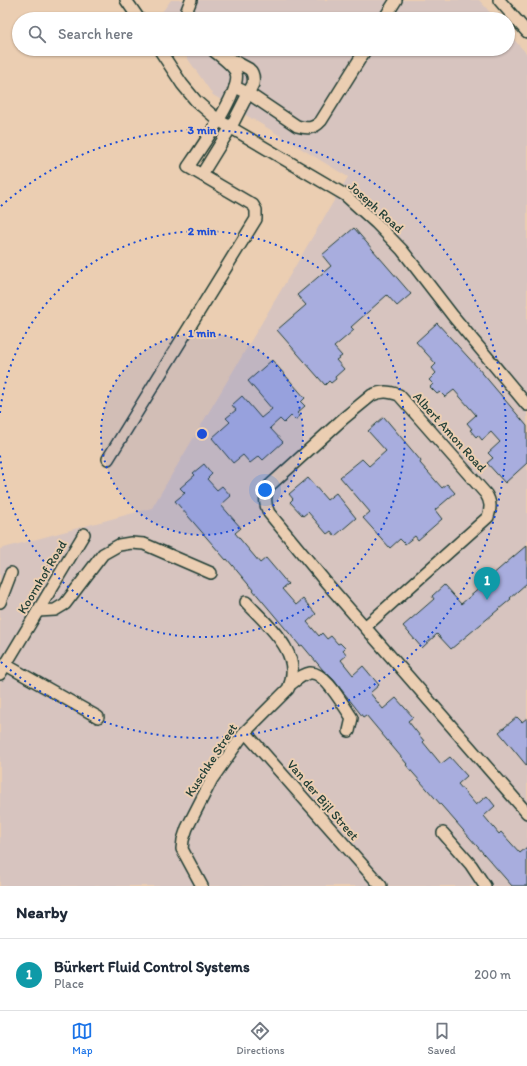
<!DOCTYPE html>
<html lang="en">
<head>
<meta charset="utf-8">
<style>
  :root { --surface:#fff; --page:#f2f2f3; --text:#1f2937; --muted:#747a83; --line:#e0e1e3; --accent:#1a73e8 }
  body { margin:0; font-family:Itim,sans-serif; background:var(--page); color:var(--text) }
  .you { position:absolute; left:265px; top:490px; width:14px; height:14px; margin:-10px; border:3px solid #fff; border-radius:50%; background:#1a73e8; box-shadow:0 0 0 6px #1a73e833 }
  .badge { display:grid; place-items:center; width:26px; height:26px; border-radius:50%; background:var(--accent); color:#fff; font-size:13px; font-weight:700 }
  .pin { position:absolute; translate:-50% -33px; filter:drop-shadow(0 1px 2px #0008) }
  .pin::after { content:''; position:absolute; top:21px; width:14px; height:12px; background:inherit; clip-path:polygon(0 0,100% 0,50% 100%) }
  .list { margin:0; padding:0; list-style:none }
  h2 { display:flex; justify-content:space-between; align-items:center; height:52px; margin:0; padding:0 16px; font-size:17px }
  h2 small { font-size:13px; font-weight:400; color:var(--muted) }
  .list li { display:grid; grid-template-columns:26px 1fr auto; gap:12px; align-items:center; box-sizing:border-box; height:72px; padding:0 16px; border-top:1px solid var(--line) }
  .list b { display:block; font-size:15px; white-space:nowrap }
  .list p { margin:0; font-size:13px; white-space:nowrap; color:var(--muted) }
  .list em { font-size:13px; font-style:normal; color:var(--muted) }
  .icon { flex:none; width:22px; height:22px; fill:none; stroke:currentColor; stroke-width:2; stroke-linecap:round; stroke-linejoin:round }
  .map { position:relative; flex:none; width:527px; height:886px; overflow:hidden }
  .search { position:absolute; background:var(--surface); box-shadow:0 1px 3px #0004; left:12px; right:12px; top:12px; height:44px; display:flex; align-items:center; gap:10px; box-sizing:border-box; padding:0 14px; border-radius:22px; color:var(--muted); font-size:15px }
  .sheet { height:124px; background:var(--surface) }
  nav { display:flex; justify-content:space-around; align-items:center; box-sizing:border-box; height:56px; border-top:1px solid var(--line); background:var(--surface); font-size:11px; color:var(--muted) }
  nav a { display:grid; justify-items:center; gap:2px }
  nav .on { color:var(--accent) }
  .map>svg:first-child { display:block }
  .built { fill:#d7c4bf }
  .building { fill:#a8adde; stroke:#1f3d34 }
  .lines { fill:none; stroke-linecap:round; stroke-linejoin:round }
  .minor-casing { stroke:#1f3d34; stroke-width:14 }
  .minor { stroke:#ebceb2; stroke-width:11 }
  .ring { fill:none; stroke:#1d4ed8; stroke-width:2; stroke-dasharray:2 4 }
  .labels { text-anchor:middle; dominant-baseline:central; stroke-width:4; stroke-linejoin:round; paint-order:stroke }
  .street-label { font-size:13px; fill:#1f3d34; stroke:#ebceb2 }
  .centre { fill:#1d4ed8; stroke:#ebceb2; stroke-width:2 }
  .ring-label { font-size:12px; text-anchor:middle; font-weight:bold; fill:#1d4ed8; stroke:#ebceb2; stroke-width:4; stroke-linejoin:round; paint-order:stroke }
</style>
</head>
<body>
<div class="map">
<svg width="527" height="886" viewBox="0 0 527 886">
  <rect width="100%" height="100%" fill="#ebceb2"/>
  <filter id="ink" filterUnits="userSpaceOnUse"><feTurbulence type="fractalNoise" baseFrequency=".025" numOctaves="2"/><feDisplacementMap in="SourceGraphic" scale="8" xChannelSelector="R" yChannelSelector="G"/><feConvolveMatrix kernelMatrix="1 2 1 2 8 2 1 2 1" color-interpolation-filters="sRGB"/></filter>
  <g filter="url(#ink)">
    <!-- built -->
    <g class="built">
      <path d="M171,0h308l17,19h-335l-2,-3z"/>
      <path d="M508,33l19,21v832h-527v-337l152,-41 196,-331 -135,-82 -32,-46h327z"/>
    </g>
    <!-- building -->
    <g class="building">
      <path d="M354,228l57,66 -14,12 -10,-11 -36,32 3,3 -20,17 8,9 -6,4 8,9 -9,8 1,2 -5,4 -2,-2 -4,4 -48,-55 29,-25 -9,-10 34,-29 -9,-11z"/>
      <path d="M437,323l41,45 49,58v37l-22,20 -18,-20 6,-5 -5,-5 12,-11 -9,-10 -9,8 -4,-5 -2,2 -6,-7 2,-1 -5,-6 9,-8 -22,-25 -9,7 -5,-5 -3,2 -7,-7 3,-3 -4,-4 7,-7 -4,-5 4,-4 -20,-22z"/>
      <path d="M272,360l33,38 -4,4 4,4 -8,7 3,3 -5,4 -4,-4 -7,7 -4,-4 -10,9 13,14 -20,18 -4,-4 -9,7 -7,-8 -10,8 -21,-25 18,-16 -4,-4 10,-8 -4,-5 10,-9 19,22 11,-9 -24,-28z"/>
      <path d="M384,417l37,44 -1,2 22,25 5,-4 8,9 -20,17 7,9 -24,21 -3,-4 -10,8 -5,-5 -10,9 -27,-30 7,-6 -30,-35 22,-18 7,7 17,-15 -18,-20z"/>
      <path d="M204,464l8,10 -5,5 10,11 5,-4 9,10 -10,9 20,23 -6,5 25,30 6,-5 22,26 -6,5 14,16 7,-6 13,15 -9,8 12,14 3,-3 5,6 4,-3 7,8 2,-1 5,5 -2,2 4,5 -6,5 12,15 10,-9 16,19 -9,8 13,16 13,-11 17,19 -5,4 16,20 -1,1 18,22 9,-7 17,19 -9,8 18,21 11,-9 8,10 -11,10 15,18 2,-2 19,21 7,-6v39h-15l-106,-121 1,-1 -41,-49 -3,2 -30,-38 -10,-9 -21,-25 -2,1 -73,-87 -1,1 -51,-59 10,-8 -5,-5 15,-13 -2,-2z"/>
      <path d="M308,478l19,22 9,-7 20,25 -21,18 -4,-5 -4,3 -19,-22 -5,4 -13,-14 3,-3 -4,-5z"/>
      <path d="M527,545v38l-17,15 1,1 -60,50 -14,-15 -15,14 -19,-22 31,-27 -2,-3 12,-11 17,19 20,-17 -2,-3 12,-9v1z"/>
      <path d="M517,717l5,5 5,-4v48l-28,-34z"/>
    </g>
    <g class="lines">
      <!-- minor casing -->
      <g class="minor-casing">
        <g id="minor">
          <path d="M126,0l13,19"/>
          <path d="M499,0l28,32"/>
          <path d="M187,19v-9l4,-10"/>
          <path d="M384,19l12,-19"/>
          <path d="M159,49l23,35 14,17 22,19 127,75 31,28 26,27 51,66 74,89"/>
          <path d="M235,87l13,6 49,33c10,3 17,3 24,-5l45,-72"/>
          <path d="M202,174l29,-47 22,-43c1,-6 1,-11 -4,-15l-24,-13"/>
          <path d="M108,459l148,-240v-9l-3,-5 -65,-38c11,-16 54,-77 48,-94 -2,-7 -16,-17 -22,-22"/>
          <path d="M0,602l11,-29"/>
          <path d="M38,611l17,-1 10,-6 38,-50 16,-9 12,-2 13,1 67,29"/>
          <path d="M365,627l123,-110c3,-9 3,-15 -2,-23l-87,-99c-11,-4 -17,-4 -27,0l-28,23 -75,68c-4,10 -5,17 0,27l55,67 203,233"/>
          <path d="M6,665l92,52"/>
          <path d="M0,674l84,-140"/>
          <path d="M291,684c5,-4 12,-10 19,-11 15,-2 34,34 42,45l-3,13"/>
          <path d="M245,732l136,154"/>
          <path d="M443,833l28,32 14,21"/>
          <path d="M202,886l-20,-37 1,-9 4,-12 25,-49 33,-47 43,-43c17,-35 -21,-64 -42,-87"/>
        </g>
      </g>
      <!-- minor -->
      <use href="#minor" class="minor"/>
    </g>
  </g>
  <!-- distance rings -->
  <circle cx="202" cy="434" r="101" fill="#1d4ed8" fill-opacity=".12"/>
  <g class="ring">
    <circle cx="202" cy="434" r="101"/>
    <path d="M0 413A203 203 0 1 1 0 455"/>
    <path d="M1 206A304 304 0 1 1 1 662"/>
  </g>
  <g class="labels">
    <!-- street labels -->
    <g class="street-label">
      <text transform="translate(376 207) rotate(42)">Joseph Road</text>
      <text transform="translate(450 432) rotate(48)">Albert Amon Road</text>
      <text transform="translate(42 577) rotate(-59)">Koornhof Road</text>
      <text transform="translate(211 760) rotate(-57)">Kuschke Street</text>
      <text transform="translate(323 800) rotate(49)">Van der Bijl Street</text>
    </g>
  </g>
  <circle cx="202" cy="434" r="6" class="centre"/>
  <g class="ring-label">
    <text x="202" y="134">3 min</text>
    <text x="202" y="235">2 min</text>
    <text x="202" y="337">1 min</text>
  </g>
</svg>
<div class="you"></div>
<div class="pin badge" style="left:487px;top:600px;background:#0f9aa8">1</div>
<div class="search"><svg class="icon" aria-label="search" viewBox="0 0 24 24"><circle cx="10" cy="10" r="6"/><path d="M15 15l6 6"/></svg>Search here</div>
</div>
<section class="sheet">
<h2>Nearby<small></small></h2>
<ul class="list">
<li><span class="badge" style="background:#0f9aa8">1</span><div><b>Bürkert Fluid Control Systems</b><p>Place</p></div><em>200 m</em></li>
</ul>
</section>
<nav>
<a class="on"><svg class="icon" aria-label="map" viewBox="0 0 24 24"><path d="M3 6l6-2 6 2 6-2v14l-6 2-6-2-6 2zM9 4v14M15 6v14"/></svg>Map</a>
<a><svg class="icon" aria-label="directions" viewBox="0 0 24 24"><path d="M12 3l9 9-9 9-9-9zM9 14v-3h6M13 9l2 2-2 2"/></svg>Directions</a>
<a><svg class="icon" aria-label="saved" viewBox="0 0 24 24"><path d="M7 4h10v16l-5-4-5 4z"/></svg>Saved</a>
</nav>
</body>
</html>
